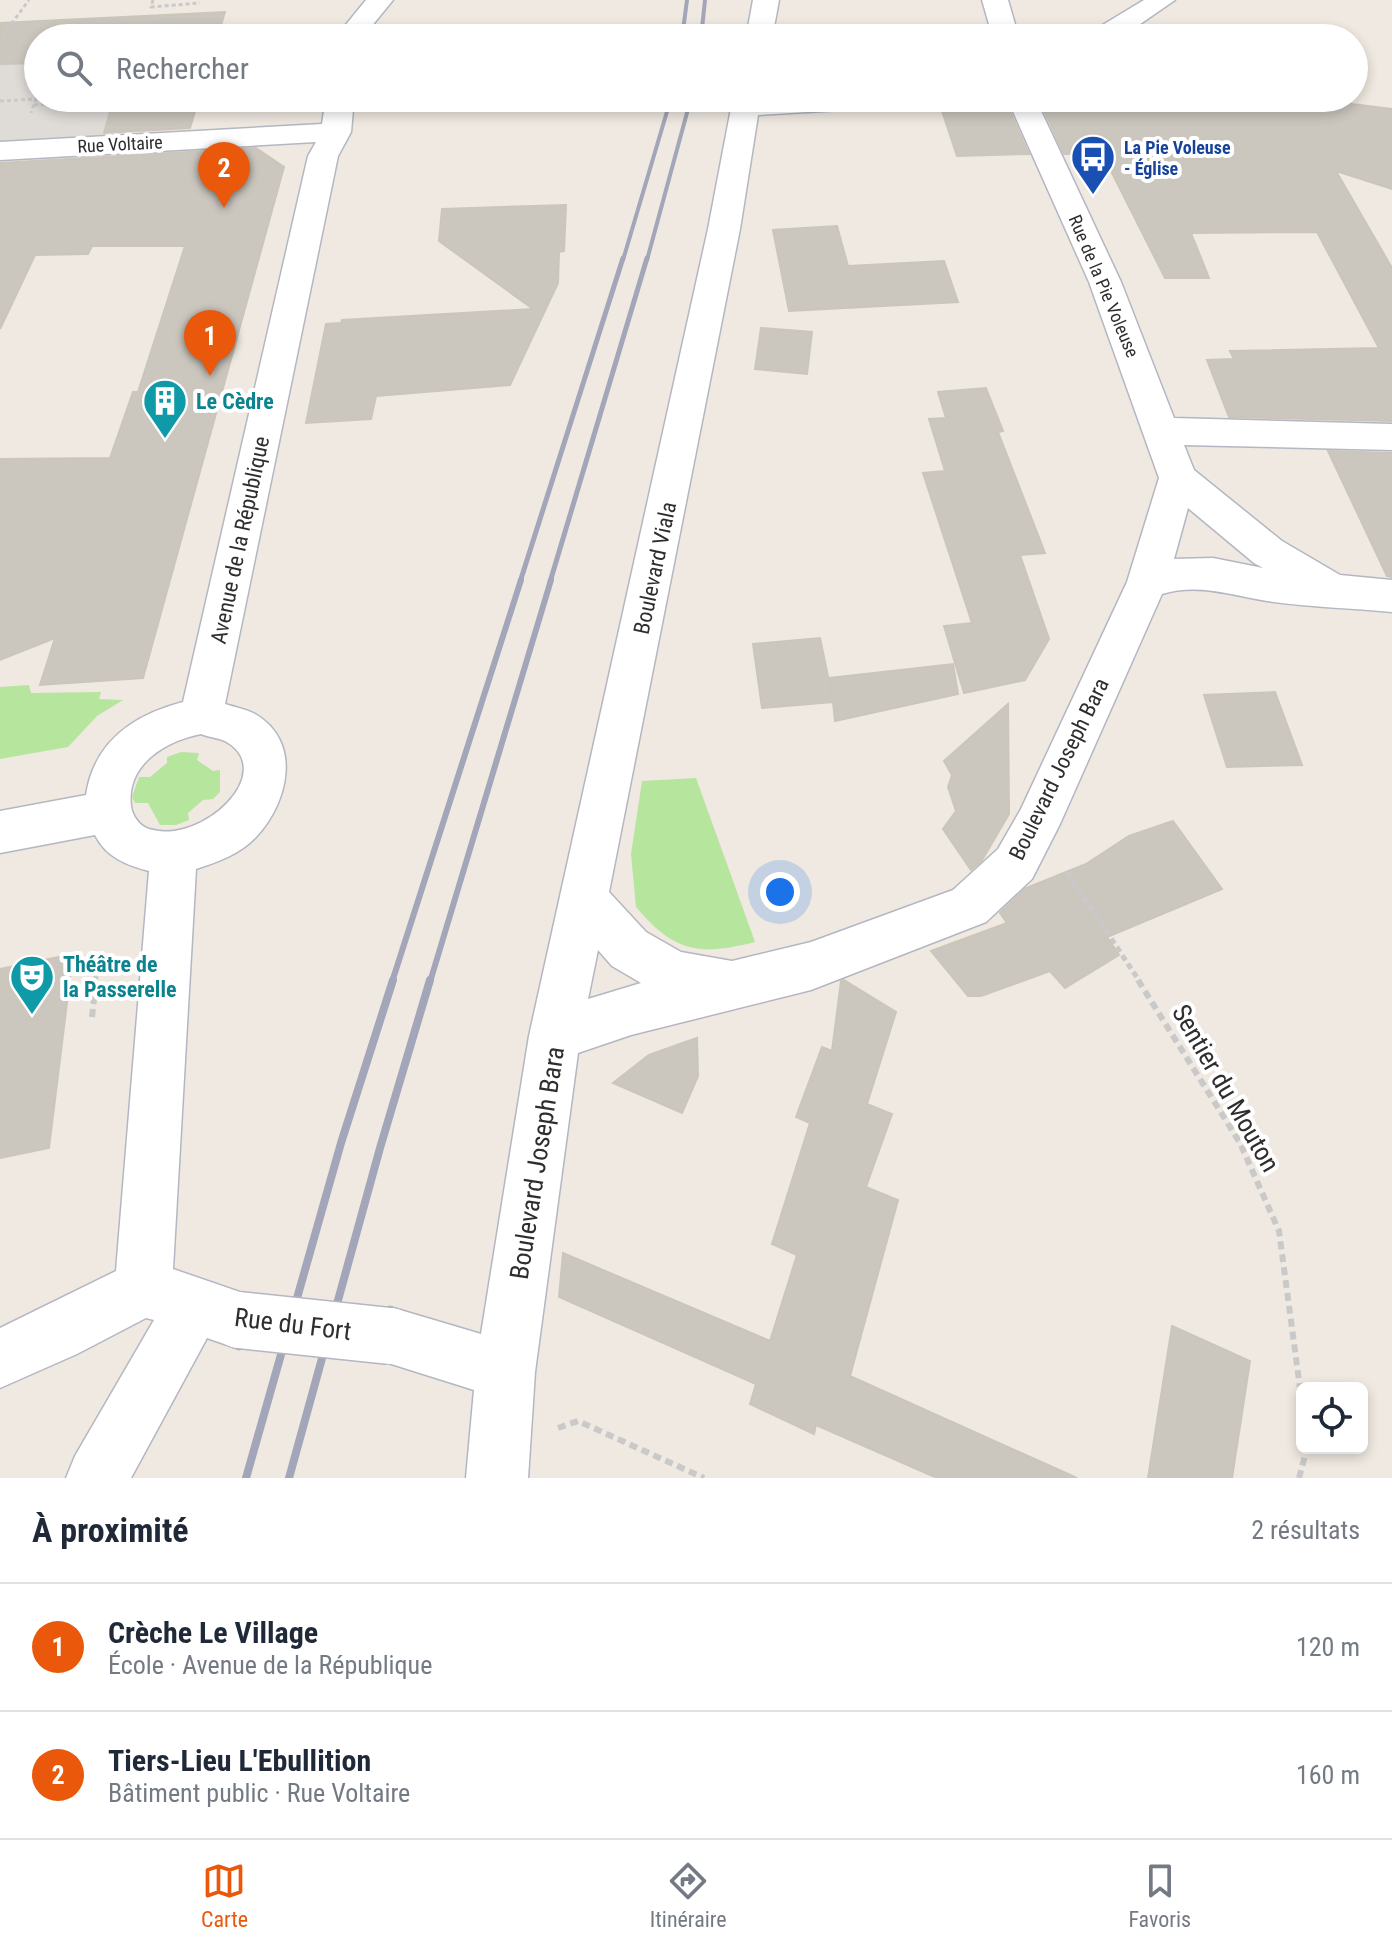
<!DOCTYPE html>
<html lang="fr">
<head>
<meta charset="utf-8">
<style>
  :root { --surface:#fff; --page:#f6f6f7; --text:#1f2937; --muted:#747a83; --line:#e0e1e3; --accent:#ea580c }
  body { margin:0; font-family:"Roboto Condensed",sans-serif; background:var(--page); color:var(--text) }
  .controls { position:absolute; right:24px; bottom:24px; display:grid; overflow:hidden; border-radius:12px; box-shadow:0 4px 12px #0003 }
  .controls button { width:72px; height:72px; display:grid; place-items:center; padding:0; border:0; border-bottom:2px solid var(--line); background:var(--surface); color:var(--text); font:40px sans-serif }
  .you { position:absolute; left:780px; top:892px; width:28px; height:28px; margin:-20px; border:6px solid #fff; border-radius:50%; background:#1a73e8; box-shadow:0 0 0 12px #1a73e833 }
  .badge { display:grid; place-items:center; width:52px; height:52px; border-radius:50%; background:var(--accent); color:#fff; font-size:26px; font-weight:700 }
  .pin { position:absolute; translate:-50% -66px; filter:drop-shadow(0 2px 4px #0008) }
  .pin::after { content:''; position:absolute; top:42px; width:28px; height:24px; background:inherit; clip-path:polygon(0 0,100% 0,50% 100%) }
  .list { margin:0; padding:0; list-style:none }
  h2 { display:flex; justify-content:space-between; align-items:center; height:104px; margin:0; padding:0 32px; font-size:34px }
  h2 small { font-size:26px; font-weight:400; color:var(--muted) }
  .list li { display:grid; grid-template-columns:52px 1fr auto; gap:24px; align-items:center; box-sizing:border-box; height:128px; padding:0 32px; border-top:2px solid var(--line) }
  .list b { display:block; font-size:30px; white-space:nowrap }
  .list p { margin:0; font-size:26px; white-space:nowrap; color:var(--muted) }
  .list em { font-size:26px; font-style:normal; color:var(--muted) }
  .icon { flex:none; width:44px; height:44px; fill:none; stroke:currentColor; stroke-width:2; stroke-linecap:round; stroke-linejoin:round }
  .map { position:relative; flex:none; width:1392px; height:1478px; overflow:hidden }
  .search { position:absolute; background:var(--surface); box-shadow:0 4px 12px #0003; left:24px; right:24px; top:24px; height:88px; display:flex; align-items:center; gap:20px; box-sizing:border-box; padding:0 28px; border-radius:44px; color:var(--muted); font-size:30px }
  .sheet { height:360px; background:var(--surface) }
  nav { display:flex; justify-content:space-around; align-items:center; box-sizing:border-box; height:112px; border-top:2px solid var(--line); background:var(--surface); font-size:22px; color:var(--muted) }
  nav a { display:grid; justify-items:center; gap:4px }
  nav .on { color:var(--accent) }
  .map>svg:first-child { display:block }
  .green { fill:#b6e59e }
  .plaza { fill:#dfdcd8 }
  .building { fill:#cbc7bf; stroke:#cbc5ba; stroke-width:2 }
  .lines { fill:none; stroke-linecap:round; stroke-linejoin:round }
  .minor-casing { stroke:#b4b7c1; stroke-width:3 }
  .path-far2 { stroke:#c9c9c9; stroke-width:3; stroke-dasharray:4 3; stroke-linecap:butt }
  .path-far1 { stroke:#c9c9c9; stroke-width:5; stroke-dasharray:6 4; stroke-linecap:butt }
  .path { stroke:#c9c9c9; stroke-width:6; stroke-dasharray:8 5; stroke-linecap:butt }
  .minor { fill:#fff; fill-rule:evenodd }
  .rail-far3 { stroke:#a3a6b8; stroke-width:4 }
  .rail-far2 { stroke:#a3a6b8; stroke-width:5 }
  .rail-far1 { stroke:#a3a6b8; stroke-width:6 }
  .rail { stroke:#a3a6b8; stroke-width:8 }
  .minor-bridge-casing { stroke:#b4b7c1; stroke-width:59; stroke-linecap:butt }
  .minor-bridge { stroke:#fff; stroke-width:56 }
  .labels { text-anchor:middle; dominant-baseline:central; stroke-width:8; stroke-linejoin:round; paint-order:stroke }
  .far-street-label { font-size:18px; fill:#2e2e2e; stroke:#fff }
  .far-transit-label { font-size:18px; font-weight:bold; fill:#164399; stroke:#fff; text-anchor:start }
  .culture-label { font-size:22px; font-weight:bold; fill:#0d838f; stroke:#fff; text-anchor:start }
  .street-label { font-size:22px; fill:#2e2e2e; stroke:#fff }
  .near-street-label { font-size:26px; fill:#2e2e2e; stroke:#fff }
</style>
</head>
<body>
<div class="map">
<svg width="1392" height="1478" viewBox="0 0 1392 1478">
  <rect width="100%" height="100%" fill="#efe9e1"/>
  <!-- green -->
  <g class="green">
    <path d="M29,685l2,8 70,-1 -2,7 24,1 -26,16 -29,31 -68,12v-72z"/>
    <path d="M181,752l18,1 -2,7 16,11 7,-1v22l-7,7 -10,1 -15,13 1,7 -13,5h-16l-12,-22h-13l-3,-6 7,-20h11l17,-14v-6z"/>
    <path d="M696,778l59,164c-56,14 -80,11 -119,-35l-5,-53 11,-73z"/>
  </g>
  <!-- plaza -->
  <path class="plaza" d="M38,63v35h76l-12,41 -102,7v-82z"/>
  <!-- building -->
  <g class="building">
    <path d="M225,12l-8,26h-179v25l-38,1v-41z"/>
    <path d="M114,98h85l-9,30 -86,5z"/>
    <path d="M1179,98h159l14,6 40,5v80l-56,-18 56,97v153l-163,-4 -22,-57 27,-1 -4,-8 149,-3 -62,-116 -126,1 18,45h-44l-63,-125 -38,1 -22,-48 122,3z"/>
    <path d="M1008,107l21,47 -72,2 -15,-45z"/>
    <path d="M256,148l28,19 -141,511 -103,7 15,-47 -55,22v-201l110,-1 23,-66h5l47,-146h-93l-4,8 -53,1 -35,74v-166z"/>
    <path d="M566,205l-2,46 -5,1 -1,31 -48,102 -134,11 -5,23 -65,4 20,-99 15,-1 1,-3 191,-11 -94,-68 3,-32z"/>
    <path d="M837,226l11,40 96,-5 14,41 -169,9 -16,-81z"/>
    <path d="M761,328l51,4 -5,42 -52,-5z"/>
    <path d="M986,388l17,43 -5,1 47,121 -25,2 29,84 -24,41 -61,13 -20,-67 28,-3 -49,-150 22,-2 -16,-52 17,-1 -8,-26z"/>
    <path d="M1328,451l64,2v124l-5,-1z"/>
    <path d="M820,638l12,58 -2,-18 123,-14 5,30 -123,27 -2,-19 -71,6 -9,-64z"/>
    <path d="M1275,692l27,73 -75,2 -23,-72z"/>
    <path d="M1008,704l1,110 -27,46 -11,10 -28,-41 13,-18 -8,-24 4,-12 -8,-14z"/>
    <path d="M1173,821l49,68 -115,48 12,18 -54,33 -15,-17 -69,25h-13l-37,-45 76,-28 -7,-10 26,-25 60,-24 43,-28z"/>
    <path d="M73,954l-24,194 -49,10v-189z"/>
    <path d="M844,980l52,32 -29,92 25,10 -26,73 32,13 -48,176 227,102h-140l-121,-53 -2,9 -64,-30 6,-20 -197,-87 4,-44 207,88 27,-86 -25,-11 38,-121 -14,-6 26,-70 10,4 9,-70z"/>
    <path d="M697,1038l1,38 -16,37 -69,-30 36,-28z"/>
    <path d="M1172,1326l78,35 -18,117h-84z"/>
  </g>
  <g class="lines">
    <!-- minor casing -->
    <g class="minor-casing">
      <g id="minor">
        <path d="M366,0h27l-31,38h-27z"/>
        <path d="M753,0h26l-7,38h-26z"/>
        <path d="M982,0h26l11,38h-26z"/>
        <path d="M1144,0h31l-55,38h-32l3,-6z"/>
        <path d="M326,98h28l-3,34 -13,24 -113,548c9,3 21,5 30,10 48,28 33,89 1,123 -16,17 -38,25 -60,32l-23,400 87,30 8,21 -8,21 -21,8 -32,-11 -76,140h-65l9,-22 79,-136 -8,-2 -69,36 -77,34v-60l116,-57 33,-400c-23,-6 -43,-14 -54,-36l-95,18v-42l86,-16c8,-53 47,-80 97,-93l125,-546 8,-14 -316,18v-18l322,-18zM201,734c7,3 17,4 24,7 55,30 -23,105 -76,88 -10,-3 -17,-14 -18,-23 -5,-42 35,-65 70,-72z"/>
        <path d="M733,98h171l-4,6 -10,3 -132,8 -18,114 -131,663 37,40 35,20 51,9 79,-19 142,-52 45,-41 23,-40 106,-227 32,-104 -70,-196 -82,-184h28l86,184 53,136 218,6v26l-208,-5 10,25 88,71 58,34 52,5v32c-41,-4 -84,-5 -125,-11 -36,-6 -69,-18 -105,-7l-102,230 -28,55 -46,43 -175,68 -180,45 -53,18 -43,319 -7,106h-62l8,-88 -105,-33 -8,-21 8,-21 21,-8 91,27 48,-298 179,-807zM1188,508l66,55 9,5 -50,-10 -39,1zM598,950l14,16 29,17 -53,16z"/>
      </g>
    </g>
    <!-- path-far2 -->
    <g class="path-far2">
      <path d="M153,0l-2,7 49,-4"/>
      <path d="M3,35l26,-35"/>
      <path d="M0,101l36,-2 -5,14"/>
      <path d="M34,105l80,-5"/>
    </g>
    <!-- path-far1 -->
    <g class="path-far1">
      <path d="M1067,872l73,110"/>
      <path d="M95,982l1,-7"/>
    </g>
    <!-- path -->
    <g class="path">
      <path d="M1138,980l102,163 39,88 23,172"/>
      <path d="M92,1017l4,-37"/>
      <path d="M558,1428l20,-7 126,57"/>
      <path d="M1299,1478l8,-30"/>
    </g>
    <!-- minor -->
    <use href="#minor" class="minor"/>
    <!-- rail-far3 -->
    <g class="rail-far3">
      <path d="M682,38l5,-38"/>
      <path d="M701,38l4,-38"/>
      <path d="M623,260l48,-162"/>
      <path d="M647,260l44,-162"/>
    </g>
    <!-- rail-far2 -->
    <g class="rail-far2">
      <path d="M520,582l103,-324"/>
      <path d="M550,582l97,-324"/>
    </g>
    <!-- rail-far1 -->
    <g class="rail-far1">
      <path d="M392,982l129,-402"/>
      <path d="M430,982l121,-402"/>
    </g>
    <!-- rail -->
    <g class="rail">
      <path d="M246,1478l95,-335 52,-163"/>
      <path d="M289,1478l91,-330 50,-168"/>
    </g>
    <!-- minor-bridge casing -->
    <g class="minor-bridge-casing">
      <path id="minor-bridge" d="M239,1320l151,16"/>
    </g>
    <!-- minor-bridge -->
    <use href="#minor-bridge" class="minor-bridge"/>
  </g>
  <!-- icons -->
  <defs>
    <g id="bus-pin" transform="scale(2.3)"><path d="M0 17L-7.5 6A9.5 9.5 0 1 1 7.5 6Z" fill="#1a4fb4" stroke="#fff"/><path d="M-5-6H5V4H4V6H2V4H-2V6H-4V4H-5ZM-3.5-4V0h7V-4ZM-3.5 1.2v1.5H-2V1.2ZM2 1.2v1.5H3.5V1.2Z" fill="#fff"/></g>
    <g id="building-pin" transform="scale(2.3)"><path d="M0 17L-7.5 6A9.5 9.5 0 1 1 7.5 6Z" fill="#0f9aa8" stroke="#fff"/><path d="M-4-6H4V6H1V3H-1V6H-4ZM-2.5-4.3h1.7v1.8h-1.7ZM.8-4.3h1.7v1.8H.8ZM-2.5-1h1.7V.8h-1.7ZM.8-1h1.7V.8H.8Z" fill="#fff"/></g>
    <g id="theatre-pin" transform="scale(2.3)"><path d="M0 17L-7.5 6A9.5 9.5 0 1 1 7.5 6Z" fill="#0f9aa8" stroke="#fff"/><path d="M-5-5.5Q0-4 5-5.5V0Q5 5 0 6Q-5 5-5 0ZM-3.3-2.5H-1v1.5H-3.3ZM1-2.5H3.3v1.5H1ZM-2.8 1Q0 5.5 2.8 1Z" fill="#fff"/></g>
  </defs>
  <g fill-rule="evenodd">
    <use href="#bus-pin" x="1093" y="157"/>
    <use href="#building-pin" x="165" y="401"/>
    <use href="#theatre-pin" x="32" y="977"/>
  </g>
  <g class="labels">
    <!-- far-street labels -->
    <g class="far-street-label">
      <text transform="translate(120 144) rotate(-3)">Rue Voltaire</text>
      <text transform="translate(1104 286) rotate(67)">Rue de la Pie Voleuse</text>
    </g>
    <!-- far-transit labels -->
    <g class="far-transit-label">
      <text x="1124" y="147">La Pie Voleuse<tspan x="1124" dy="21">- Église</tspan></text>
    </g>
    <!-- culture labels -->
    <g class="culture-label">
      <text x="196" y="401">Le Cèdre</text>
      <text x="63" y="964">Théâtre de<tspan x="63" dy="25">la Passerelle</tspan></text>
    </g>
    <!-- street labels -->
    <g class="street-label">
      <text transform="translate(240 540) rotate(-78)">Avenue de la République</text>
      <text transform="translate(655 568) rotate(-78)">Boulevard Viala</text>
      <text transform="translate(1059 769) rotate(-64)">Boulevard Joseph Bara</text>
    </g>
    <!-- near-street labels -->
    <g class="near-street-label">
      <text transform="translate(1226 1088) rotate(60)">Sentier du Mouton</text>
      <text transform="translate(537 1163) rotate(-81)">Boulevard Joseph Bara</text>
      <text transform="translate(293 1324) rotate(7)">Rue du Fort</text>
    </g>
  </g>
</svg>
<div class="controls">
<button><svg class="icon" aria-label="locate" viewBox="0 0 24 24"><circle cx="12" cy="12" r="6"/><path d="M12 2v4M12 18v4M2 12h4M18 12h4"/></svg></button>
</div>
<div class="you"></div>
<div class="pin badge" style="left:210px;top:376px">1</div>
<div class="pin badge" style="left:224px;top:208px">2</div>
<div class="search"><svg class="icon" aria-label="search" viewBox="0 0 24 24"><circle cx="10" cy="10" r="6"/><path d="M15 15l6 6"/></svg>Rechercher</div>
</div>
<section class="sheet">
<h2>À proximité<small>2 résultats</small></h2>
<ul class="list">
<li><span class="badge">1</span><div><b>Crèche Le Village</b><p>École · Avenue de la République</p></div><em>120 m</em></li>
<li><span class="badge">2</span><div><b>Tiers-Lieu L'Ebullition</b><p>Bâtiment public · Rue Voltaire</p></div><em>160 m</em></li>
</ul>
</section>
<nav>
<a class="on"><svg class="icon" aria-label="map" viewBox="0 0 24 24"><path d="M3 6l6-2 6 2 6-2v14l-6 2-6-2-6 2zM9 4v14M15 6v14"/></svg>Carte</a>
<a><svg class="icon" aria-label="directions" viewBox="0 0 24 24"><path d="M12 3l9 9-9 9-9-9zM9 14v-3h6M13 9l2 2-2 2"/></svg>Itinéraire</a>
<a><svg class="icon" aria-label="saved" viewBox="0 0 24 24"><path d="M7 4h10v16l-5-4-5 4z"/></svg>Favoris</a>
</nav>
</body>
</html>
